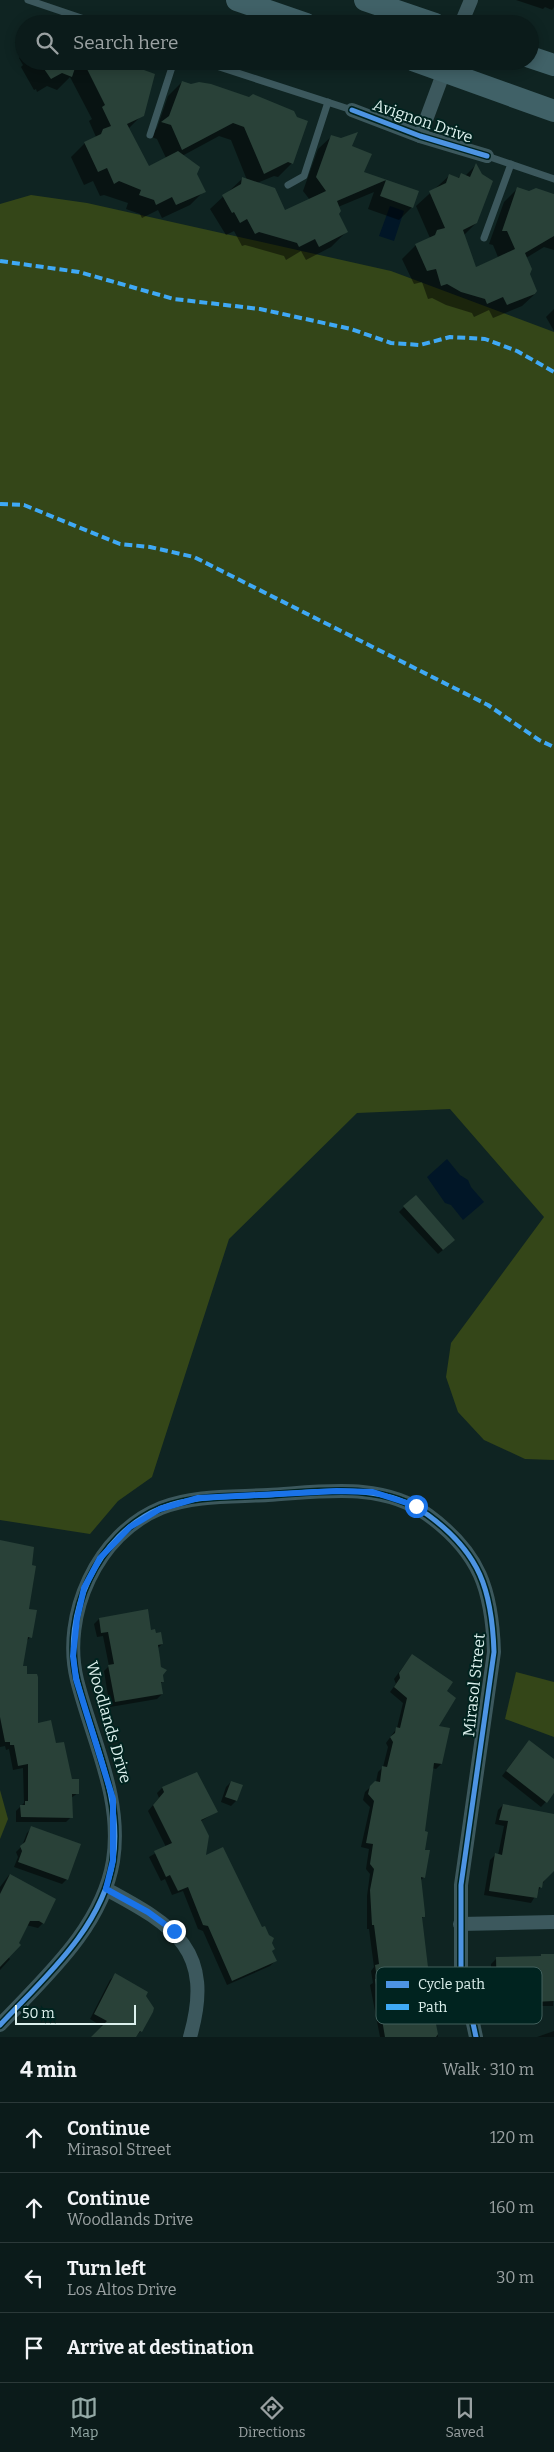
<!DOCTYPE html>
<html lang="en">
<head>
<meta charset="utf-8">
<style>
  :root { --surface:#0b1b1a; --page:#192827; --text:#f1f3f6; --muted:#9aa1a2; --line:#2b3939; --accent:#94a9a6 }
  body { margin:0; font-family:Bitter,serif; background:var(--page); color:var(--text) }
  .scale { position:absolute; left:15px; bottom:12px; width:121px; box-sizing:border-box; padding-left:5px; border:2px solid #dcf0ed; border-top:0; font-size:14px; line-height:18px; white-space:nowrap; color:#dcf0ed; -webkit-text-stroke:4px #00231f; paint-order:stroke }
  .stop { position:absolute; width:15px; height:15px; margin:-11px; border:4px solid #1a73e8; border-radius:50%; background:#fff }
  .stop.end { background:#1a73e8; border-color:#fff; box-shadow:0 1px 5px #0008 }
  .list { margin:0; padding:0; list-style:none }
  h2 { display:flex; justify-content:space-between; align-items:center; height:65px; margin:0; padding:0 20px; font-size:21px }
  h2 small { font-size:16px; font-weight:400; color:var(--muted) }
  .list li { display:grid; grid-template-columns:32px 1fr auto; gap:15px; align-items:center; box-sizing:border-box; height:70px; padding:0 20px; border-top:1px solid var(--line) }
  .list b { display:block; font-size:19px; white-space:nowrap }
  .list p { margin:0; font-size:16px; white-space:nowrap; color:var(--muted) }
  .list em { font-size:16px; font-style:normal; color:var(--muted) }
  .icon { flex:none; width:28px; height:28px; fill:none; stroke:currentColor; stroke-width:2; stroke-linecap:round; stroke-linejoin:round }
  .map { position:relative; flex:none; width:554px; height:2037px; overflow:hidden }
  .search { position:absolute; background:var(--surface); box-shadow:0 2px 12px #0003; left:15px; right:15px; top:15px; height:55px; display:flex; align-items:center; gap:12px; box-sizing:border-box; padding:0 18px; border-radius:28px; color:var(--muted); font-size:19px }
  .sheet { height:345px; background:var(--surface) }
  nav { display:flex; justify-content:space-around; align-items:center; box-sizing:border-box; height:70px; border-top:1px solid var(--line); background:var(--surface); font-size:14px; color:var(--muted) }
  nav a { display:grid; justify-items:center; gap:2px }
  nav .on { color:var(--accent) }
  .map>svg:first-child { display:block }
  .green { fill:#344618 }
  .water { fill:#011627 }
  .shadow { fill:#0007 }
  .building { fill:#294138 }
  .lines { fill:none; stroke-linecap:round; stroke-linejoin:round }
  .service { stroke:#3c585d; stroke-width:7 }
  .minor { stroke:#3c585d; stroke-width:14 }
  .primary { stroke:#406167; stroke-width:22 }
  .quiet { stroke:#3fa9f5; stroke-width:4; stroke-dasharray:8 4; stroke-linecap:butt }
  .cycleway-casing { stroke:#00231f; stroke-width:8 }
  .cycleway { stroke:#4d94e3; stroke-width:5 }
  .route { stroke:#1a73e8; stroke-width:6 }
  .labels { text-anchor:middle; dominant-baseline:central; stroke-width:4; stroke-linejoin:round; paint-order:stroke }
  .street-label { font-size:16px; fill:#dcf0ed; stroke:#00231f }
  .key { fill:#00231f; stroke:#42605d; stroke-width:1 }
  .key-label { font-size:14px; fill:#dcf0ed }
</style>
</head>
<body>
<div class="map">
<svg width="554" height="2037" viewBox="0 0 554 2037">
  <rect width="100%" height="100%" fill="#0f2422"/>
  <!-- green -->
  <g class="green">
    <path d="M31,195l56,8 304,68 163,61v1128l-29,-1 -41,-19 -26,-28 -12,-35 5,-34 93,-126 -94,-108 -93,4 -128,126 -77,238 -34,24 -28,33 -90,-14v-1316z"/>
    <path d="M516,1672l38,10v55l-49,-18z"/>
    <path d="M0,1790l8,29 -8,20z"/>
  </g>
  <!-- water -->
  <g class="water">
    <path d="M390,206l14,5 -10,30 -15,-5z"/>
    <path d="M447,1159l13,16 8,5 3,7 13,15 -21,18 -12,-15 -6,-2 -18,-26z"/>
  </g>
  <!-- shadow -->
  <g class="shadow">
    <path d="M516,0h38v7l-2,3 -7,-3 -2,2z"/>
    <path d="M24,53v8h111l7,54 -14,14 20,38 18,-9 -9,-19 -8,-3 8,-8 11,-32 14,-14 9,3 101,78 -14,14 -4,-1 -17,7 28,29 25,-12 -7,-9 15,-42 14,-13 18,10 13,27 54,19 -5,15 -13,13 -31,-11 6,-17 -36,15v7l8,18 -15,15 -25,13 -5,-9 -15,9 -2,-4 -39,-11 -3,1 -8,-15 -8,4 -16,-26 33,-31 4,2 -16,-40 -12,-4 -37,20 14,18 8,17 -14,14 -28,13 -4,-8 -16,8 -2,-4 -14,-5 2,-6 -24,-8 -4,1 -7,-15 -9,4 -13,-28 14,-14 11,-6 -7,-16 3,-2 -22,-42 -13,13 -10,-4 -10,6 -1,-3 -2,1 -13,-23 2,-2 -4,-7z"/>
    <path d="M476,165v58l-12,12 11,33 23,-11 -5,-12 -4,-1 15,-42 14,-14 11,5 7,-4 18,5v56l-10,-3 -18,11 2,16 8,19 -14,13 -29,12 -4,-8 -15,7 -2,-4 -26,-8 -14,-7 -4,1 -6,-17 -8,2 -12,-25 14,-14 14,-7 -14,-32 34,-31 8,3 3,-3 4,1z"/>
    <path d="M554,309v22l-8,-14z"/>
    <path d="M404,1207l45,38 -11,9 -39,-42z"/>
    <path d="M0,1541l27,69 3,27 -4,5 -4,26 15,56 18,21 23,48 -7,5v19l-5,5h-50v-11l8,-8 -1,-35 -10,2 -4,-21 -3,1 -1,-4 -5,1z"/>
    <path d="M99,1619l51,12 12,13 -4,4 5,33 -3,3 2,10 -5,5 -47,8 -6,-36 5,-5 -6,-30 -6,1 -3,-13z"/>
    <path d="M412,1655l34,37 -9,35 4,37 -5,5 -4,-1 -9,64 1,45 -4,4 4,35 -3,3 8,65 -2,2 11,51h-58l-10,-52 3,-2 -2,-12 3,-4 -5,-38h-2v-33l3,-22 -4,-5 3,-20 -8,-2 9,-40 -7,-7 2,-8 11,-10 2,-10 5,-5 5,-20 -2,-4 11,-15 6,-25 -13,-11 6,-8 -2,-5z"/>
    <path d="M524,1747l30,14v32l-13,14 -39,-31z"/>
    <path d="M197,1774l19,38 -15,9 3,36 67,94 4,10 -5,5 -43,19 -24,-54 -5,-2 -15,-38 -11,4 -7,-16 -4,2 -12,-24 17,-10 -18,-36 11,-13 -2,-5 5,-5z"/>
    <path d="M231,1782l5,19 -5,5 -10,-4 5,-15z"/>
    <path d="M503,1805l51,10v50l-23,38 -47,-8 6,-35 5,-5h3l6,-29 -9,-2 3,-14z"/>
    <path d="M32,1828l35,51 -5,5 -48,-17 4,-10 -2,-5 6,-6 5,-13z"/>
    <path d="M9,1875l45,25 -11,23 -5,5 -12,-3 -18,32 2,2 -10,11v-83z"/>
    <path d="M554,1956l-1,50h-21l-5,7 -14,3 -4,-3 -6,1v-4l-11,1 -1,-47 5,-5z"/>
    <path d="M115,1975l26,56 -6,6h-42l10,-10 -13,-8 20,-39z"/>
    <path d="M554,2031v6h-17z"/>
  </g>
  <!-- building -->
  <g class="building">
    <path d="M34,61h102l6,2 2,7 11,4 -11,42 -17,8 22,42 29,-15 22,16 -3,7 9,18 -30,13 -4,-8 -16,8 -2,-5 -15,-5 2,-5 -22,-9 -5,3 -7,-16 -9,4 -14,-30 17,-8 2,-5 8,-3 -9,-19 3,-2 -22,-44 -7,4 -4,12 -10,-4 -11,6 -9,-13z"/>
    <path d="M182,81l9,3 8,-2 12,2 38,13 4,-3 41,17 3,6 11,4 -15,43 -5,-2 -24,12 -20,-47 -11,-4 -51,27 -11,-25 -10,-3 8,-6z"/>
    <path d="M358,132l-6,14 20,8 -8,18 55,19 -6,17 -33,-12 6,-16 -49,21 4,10 -2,3 9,18 -29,15 -4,-8 -16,8 -2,-4 -17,-5 -21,-6 -4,2 -8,-15 -7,4 -6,-11 -2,1 -10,-18 19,-11 1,-7 33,11 10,22 41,-19 -10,-14 15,-42 10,3z"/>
    <path d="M476,163l6,11 11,7 -16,42 -14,7 13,37 39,-18 -8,-18h-5l15,-44 12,4 7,-3 18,6v42l-29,17 7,16 -2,5 7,17 -2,3 -28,11 -4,-8 -16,7 -2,-5 -24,-7 -14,-8 -6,2 -5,-17 -9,2 -12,-27 20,-9 2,-5 8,-2 -16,-37 17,-8 3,-9 10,4 2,-5 9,4z"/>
    <path d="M416,1195l39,45 -12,10 -40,-44z"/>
    <path d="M0,1540l34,7 -2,18 4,1 -7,43 8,1 -5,28 -4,-1 -5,29h4v8h10l1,3v46l13,-3 5,23 8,-1 8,37h7v15h-7l1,24 -52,-1 -1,-12h5v-4h3v-37l-10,2 -4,-21h-4v-3h-5l-5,-25z"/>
    <path d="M148,1609l3,21 4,-1 1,4 5,-1 2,12 -5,1 2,13 1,9 6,3 -4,5 1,7h-3l2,12 -48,8 -7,-37 6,-1 -6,-32 -7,1 -2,-15z"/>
    <path d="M412,1654l41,28 -6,9 9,7 -17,28 11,2 -8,36 -8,-1 -9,68 3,1 -3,18h5l-5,28 -4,-1 4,36v4h-3l8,67h-2l10,50 -2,3h-51l-10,-58h2l-2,-14 4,-1 -5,-39h-2l-2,-35 4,-21 -4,-5 3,-20 -7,-1 8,-42 -6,-7 2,-8 5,-5 5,1 2,-16 5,1 6,-25 -3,-5 5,-4 1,-6 4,1 7,-30 -13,-11 6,-9 -1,-5z"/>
    <path d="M529,1740l25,19v34l-7,10 -41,-32z"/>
    <path d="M197,1772l21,40 -17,8 8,16 -3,19 17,-8 39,80 3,-1 4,9 5,3 -2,5 3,6 -3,2 5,10 -45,20 -24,-55 -5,-1 -15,-38 -10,4 -8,-16 -4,2 -12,-26 18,-8 -19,-38 11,-13 -2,-5z"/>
    <path d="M231,1781l12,4 -6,16 -12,-4z"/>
    <path d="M503,1804l51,10v57l-11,11 -1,6 -3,-1 -2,11 -48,-7 6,-38 7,2 6,-34 -9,-1z"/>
    <path d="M31,1826l50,18 -13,36 -50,-18 4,-11 -2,-5 5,-4z"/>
    <path d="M10,1874l46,25 -12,25 -5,-3h-9l-11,22 2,2 -21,22v-73z"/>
    <path d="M541,1954h13v47l-20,1v7h-9l-6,3 -4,-3h-7v-3h-11l-1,-49 45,-1z"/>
    <path d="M115,1973l33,19 -2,4 8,12 -1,4 -11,20 -2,-1 -4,6h-45l16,-16 -13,-7z"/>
  </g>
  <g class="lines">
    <!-- service -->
    <g class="service">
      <path d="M28,0l71,24"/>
      <path d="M201,61l151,49"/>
      <path d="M150,135l24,-74"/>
      <path d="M487,156l67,23"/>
      <path d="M288,185l16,-9 24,-74"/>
      <path d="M484,238l27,-74"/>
    </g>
    <!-- minor -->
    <g class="minor">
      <path d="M461,24l10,-24"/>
      <path d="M352,110l68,26 67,20"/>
      <path d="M420,136l26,-70"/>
      <path d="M106,1889c69,37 109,61 84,148"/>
      <path d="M460,1924l94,-2"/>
      <path d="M0,2025c44,-47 102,-97 113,-164 10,-63 -21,-121 -36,-181 -16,-65 20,-146 84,-172 33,-13 71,-11 107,-13 53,-3 114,-14 160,20 52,38 64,75 66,137l-33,233v83l15,69"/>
    </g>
    <!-- primary -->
    <g class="primary">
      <path d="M237,0l69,24"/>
      <path d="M365,0l70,24"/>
      <path d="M530,57l24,8"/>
      <path d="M415,61l139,50"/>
    </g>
    <!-- quiet -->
    <g class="quiet">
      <path d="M0,261l79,11 95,27 86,10 91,20 40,14 29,2 30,-8 35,2 32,12 37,21"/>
      <path d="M0,504l24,1 96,39 30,3 44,10 294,148 51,35 15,7"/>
    </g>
    <!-- cycleway casing -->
    <g class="cycleway-casing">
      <g id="cycleway">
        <path d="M352,110l68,26 67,20"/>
        <path d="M0,2025c44,-47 102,-97 113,-164 10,-63 -21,-121 -36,-181 -16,-65 20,-146 84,-172 33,-13 71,-11 107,-13 53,-3 114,-14 160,20 52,38 64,75 66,137l-33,233v83l15,69"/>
      </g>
    </g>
    <!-- cycleway -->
    <use href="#cycleway" class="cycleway"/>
  </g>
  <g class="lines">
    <!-- route -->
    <path class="route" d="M174,1931l-26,-19 -42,-23 7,-29v-61l-37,-120 -3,-23 4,-37 7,-31 16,-30 30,-31 30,-18 38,-11 139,-7 36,1 43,14"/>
  </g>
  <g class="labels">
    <!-- street labels -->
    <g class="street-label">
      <text transform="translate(423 121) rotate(19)">Avignon Drive</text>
      <text transform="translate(474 1685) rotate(-84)">Mirasol Street</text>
      <text transform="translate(109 1722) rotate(74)">Woodlands Drive</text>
    </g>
  </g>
  <!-- legend -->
  <rect x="376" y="1967" width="166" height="57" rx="8" class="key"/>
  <rect x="386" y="1981" width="23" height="7" fill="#4d94e3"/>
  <rect x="386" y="2004" width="23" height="6" fill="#3fa9f5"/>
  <g class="key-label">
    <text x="418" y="1989">Cycle path</text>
    <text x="418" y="2012">Path</text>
  </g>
</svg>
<div class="scale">50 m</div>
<div class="stop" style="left:416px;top:1506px"></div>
<div class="stop end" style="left:174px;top:1931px"></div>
<div class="search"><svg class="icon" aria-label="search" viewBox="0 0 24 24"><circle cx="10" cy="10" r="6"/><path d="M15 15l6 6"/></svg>Search here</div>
</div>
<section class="sheet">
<h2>4 min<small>Walk · 310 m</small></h2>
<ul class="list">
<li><svg class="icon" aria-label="ahead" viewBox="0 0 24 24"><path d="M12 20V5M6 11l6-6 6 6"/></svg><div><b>Continue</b><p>Mirasol Street</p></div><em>120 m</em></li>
<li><svg class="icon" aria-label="ahead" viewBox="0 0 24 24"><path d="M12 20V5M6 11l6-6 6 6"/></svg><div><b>Continue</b><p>Woodlands Drive</p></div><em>160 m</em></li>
<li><svg class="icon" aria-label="left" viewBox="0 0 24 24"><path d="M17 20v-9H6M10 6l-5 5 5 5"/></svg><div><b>Turn left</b><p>Los Altos Drive</p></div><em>30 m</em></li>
<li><svg class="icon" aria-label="arrive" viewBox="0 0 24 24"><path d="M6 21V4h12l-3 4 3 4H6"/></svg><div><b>Arrive at destination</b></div></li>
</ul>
</section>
<nav>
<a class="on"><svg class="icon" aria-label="map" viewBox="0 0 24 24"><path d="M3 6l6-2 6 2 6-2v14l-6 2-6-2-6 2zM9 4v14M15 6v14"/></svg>Map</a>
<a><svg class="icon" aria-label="directions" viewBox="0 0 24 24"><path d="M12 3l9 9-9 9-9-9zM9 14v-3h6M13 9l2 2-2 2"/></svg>Directions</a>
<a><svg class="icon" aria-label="saved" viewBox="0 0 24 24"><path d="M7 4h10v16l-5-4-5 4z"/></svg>Saved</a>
</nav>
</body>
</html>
